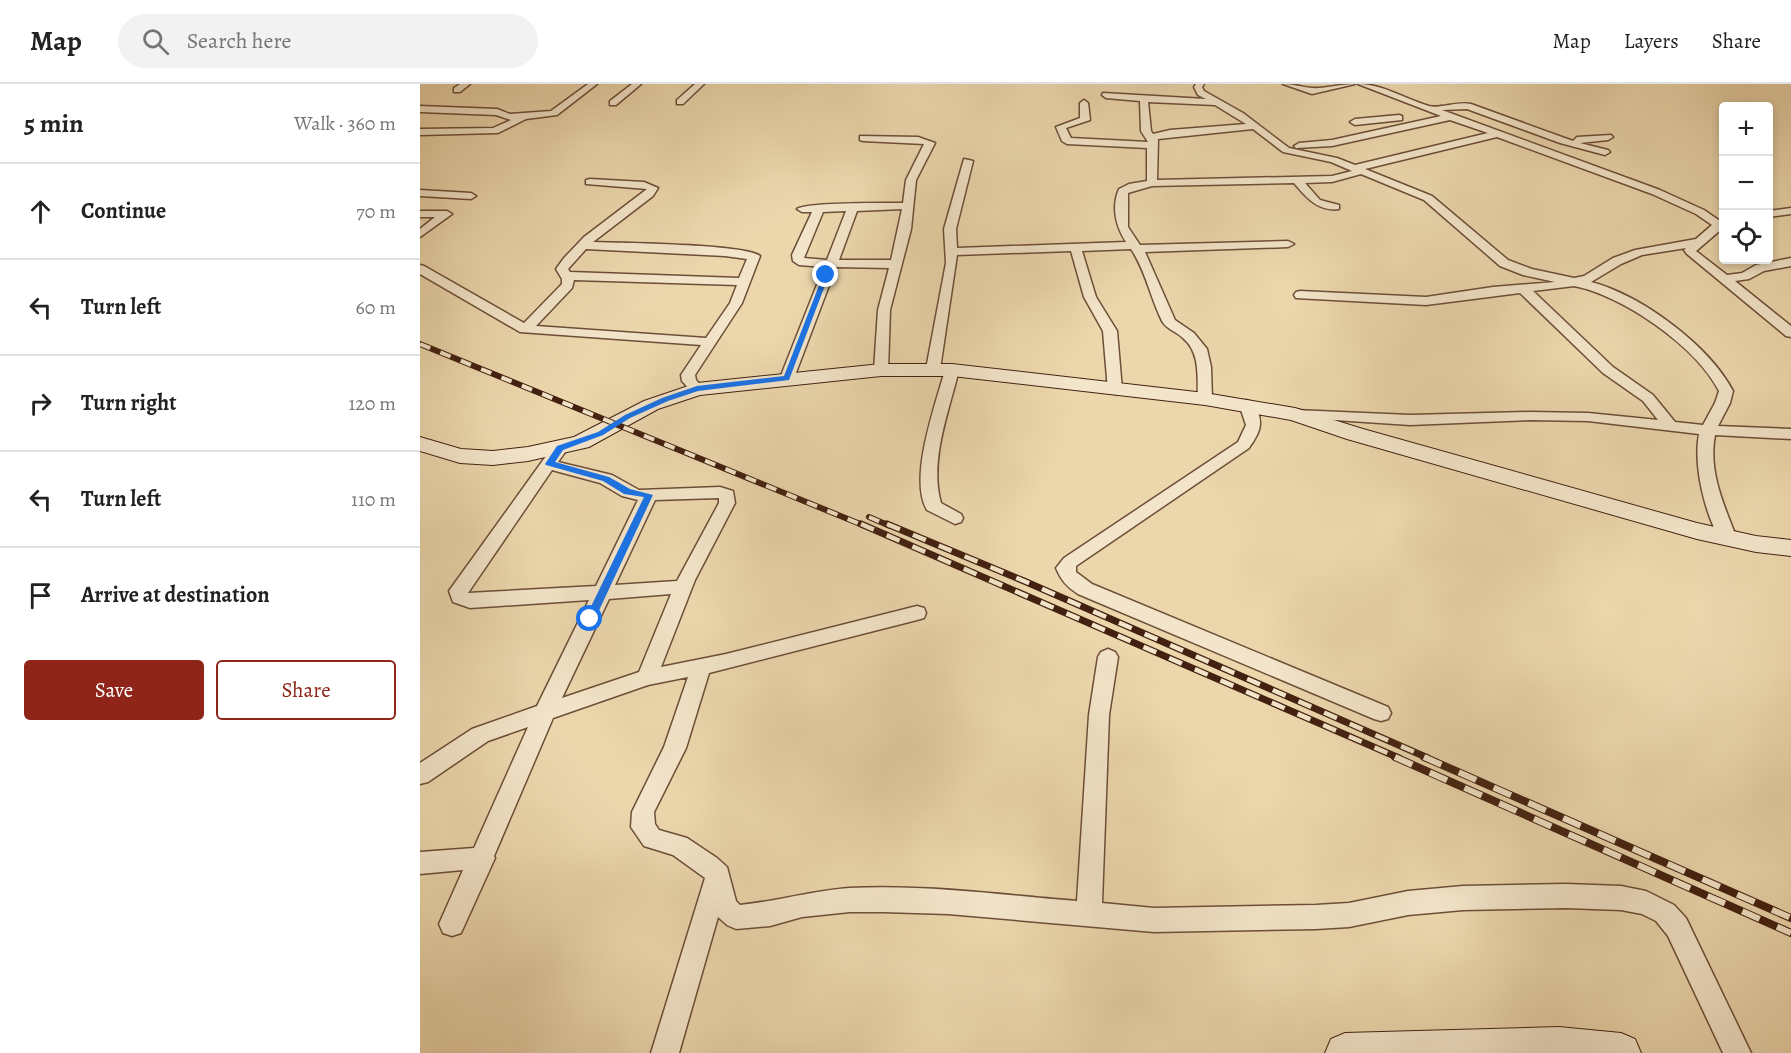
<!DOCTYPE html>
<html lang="en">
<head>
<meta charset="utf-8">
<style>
  :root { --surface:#fff; --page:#f2f2f2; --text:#222; --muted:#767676; --line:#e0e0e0; --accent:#8f2418 }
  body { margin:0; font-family:Alegreya,serif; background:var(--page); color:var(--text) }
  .controls { position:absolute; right:18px; top:18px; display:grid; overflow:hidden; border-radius:6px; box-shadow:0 3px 9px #0003 }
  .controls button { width:54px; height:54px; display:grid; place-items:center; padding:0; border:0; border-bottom:2px solid var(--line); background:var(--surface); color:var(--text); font:30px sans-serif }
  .stop { position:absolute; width:18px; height:18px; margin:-14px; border:4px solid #1a73e8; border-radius:50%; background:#fff }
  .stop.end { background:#1a73e8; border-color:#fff; box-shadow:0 2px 6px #0008 }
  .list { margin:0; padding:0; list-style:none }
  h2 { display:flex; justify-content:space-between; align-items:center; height:78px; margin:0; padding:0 24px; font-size:26px }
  h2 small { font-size:20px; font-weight:400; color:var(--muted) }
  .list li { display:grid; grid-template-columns:39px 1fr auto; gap:18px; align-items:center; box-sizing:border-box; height:96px; padding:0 24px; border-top:2px solid var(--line) }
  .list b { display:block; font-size:22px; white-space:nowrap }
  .list em { font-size:20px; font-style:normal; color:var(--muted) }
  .actions { display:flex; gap:12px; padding:18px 24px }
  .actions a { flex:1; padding:14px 0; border:2px solid var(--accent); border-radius:6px; text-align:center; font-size:21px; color:var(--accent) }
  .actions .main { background:var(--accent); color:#fff }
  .icon { flex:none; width:33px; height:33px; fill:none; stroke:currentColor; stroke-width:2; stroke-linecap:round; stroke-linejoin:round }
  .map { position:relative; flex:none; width:1371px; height:969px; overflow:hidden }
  header { display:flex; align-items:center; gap:36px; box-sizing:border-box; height:84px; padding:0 30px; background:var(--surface); border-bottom:2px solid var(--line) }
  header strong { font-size:28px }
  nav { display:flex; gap:33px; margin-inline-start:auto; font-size:21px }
  .search { width:420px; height:54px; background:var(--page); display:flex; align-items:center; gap:15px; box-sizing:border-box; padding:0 21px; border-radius:33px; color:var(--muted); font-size:22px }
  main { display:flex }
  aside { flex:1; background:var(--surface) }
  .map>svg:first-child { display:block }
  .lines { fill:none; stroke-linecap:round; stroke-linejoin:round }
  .street-casing { stroke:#6d4e37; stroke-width:3 }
  .secondary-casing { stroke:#432110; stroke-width:2 }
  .street { fill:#f3e5ca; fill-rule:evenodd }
  .secondary { fill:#f3e5ca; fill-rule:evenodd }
  .rail-far2-casing { stroke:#432110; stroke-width:6 }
  .rail-far1-casing { stroke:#432110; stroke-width:7 }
  .rail-casing { stroke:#432110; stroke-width:8 }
  .rail-far2 { stroke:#f3e5ca; stroke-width:4; stroke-dasharray:11; stroke-linecap:butt }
  .rail-far1 { stroke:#f3e5ca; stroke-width:4.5; stroke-dasharray:14; stroke-linecap:butt }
  .rail { stroke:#f3e5ca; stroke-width:6; stroke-dasharray:19; stroke-linecap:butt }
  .route { fill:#1a73e8 }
</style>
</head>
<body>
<header>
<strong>Map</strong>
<div class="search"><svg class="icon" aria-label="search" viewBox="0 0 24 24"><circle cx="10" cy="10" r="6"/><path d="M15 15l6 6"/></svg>Search here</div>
<nav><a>Map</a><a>Layers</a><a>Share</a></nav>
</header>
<main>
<aside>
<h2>5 min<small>Walk · 360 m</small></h2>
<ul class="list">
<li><svg class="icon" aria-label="ahead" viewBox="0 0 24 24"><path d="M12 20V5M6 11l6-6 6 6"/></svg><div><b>Continue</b></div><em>70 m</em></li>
<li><svg class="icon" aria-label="left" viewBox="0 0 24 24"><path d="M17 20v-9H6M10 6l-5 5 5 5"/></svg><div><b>Turn left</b></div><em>60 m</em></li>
<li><svg class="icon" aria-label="right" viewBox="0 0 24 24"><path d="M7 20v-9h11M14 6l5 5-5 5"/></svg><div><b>Turn right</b></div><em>120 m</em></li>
<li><svg class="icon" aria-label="left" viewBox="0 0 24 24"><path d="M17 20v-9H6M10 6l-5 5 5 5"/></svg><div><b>Turn left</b></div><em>110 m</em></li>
<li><svg class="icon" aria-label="arrive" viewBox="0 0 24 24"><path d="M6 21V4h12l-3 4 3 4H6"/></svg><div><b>Arrive at destination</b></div></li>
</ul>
<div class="actions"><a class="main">Save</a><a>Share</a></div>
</aside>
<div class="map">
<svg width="1371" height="969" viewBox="0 0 1371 969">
  <rect width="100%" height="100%" fill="#ecd7ad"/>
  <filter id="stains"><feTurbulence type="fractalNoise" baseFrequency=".00333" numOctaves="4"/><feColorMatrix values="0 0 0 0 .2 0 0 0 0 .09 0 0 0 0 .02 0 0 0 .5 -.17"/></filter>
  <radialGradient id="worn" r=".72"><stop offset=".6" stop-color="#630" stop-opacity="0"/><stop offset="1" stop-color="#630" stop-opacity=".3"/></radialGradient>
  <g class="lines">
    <!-- street casing -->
    <g class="street-casing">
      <g id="street">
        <path d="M40,0h10l-10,8h-6v-4z"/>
        <path d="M168,0h9l-40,31 -31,4 -28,14 -78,2v-6l73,-1 18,-8 -15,-5 -76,-3v-6l77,3 13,5 41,-3z"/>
        <path d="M212,0h9l-25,21h-6v-4z"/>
        <path d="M275,0h9l-21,20h-6v-4z"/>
        <path d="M776,0h8l-2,3 2,4 39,22 46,35 48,10 18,7 133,-32 -38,-13 -118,26 -36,2 -2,-2 5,-3 33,-3 109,-24 -83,-32c25,0 47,15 71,22 12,3 28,-5 42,-2l102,37 4,-4 34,-2 2,2 -5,3 -28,3 28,7 2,2 -5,3 -45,-12 -93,-34 -25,1 218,80 44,20 19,13 1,4 -28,24 31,24 15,-2 14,-8 35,-7v8l-27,5 -15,8 -14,2 56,45v11l-5,-1 -99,-82 -3,-4 2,-2 -44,7 -21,9 -30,18c50,13 118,63 142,109l-3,12 -12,23 73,3v10l-76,-4c-7,37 9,70 22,104l-3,4h-12c-17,-28 -29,-77 -23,-109l-111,-13 -57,-1 -121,5 -120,-8 -2,-3 2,-3 5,-1 115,5 121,-3 57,1 70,7 -15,-19 -40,-28 -83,-80 -94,12 -130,-7 -2,-3 2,-3 4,-1 126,6 67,-10 62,-5 -32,-7 -23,-9 -76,-66 -63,-26 -29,8 -27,1 15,17 19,5v4c-21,3 -33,-12 -45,-26l-142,3 -24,7v34l12,18 148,-4 6,3 -6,3 -143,5 30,68 19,13 13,16 4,18 1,32 -2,3 -5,1 -7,-4c-1,-21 3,-46 -15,-61 -6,-6 -17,-9 -21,-17 -12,-24 -16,-50 -31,-72l-49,2 14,46 21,34 5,59 -2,3 -5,1 -7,-4 -5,-59 -19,-34 -13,-46 -114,4 -17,114 -7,4 -5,-1 -2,-3 20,-106 -2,-34 20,-70 9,2 -17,68 1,19 169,-6c-10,-15 -15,-35 -7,-53l10,-5 18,-3v-33l-80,-4 -5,-3 -6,-14 24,-9v-15l4,-3 4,3 2,17 -24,8 5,10 77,4 -7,-11 -1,-30 -34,-3 -4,-3 1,-2 103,6 -8,-4 -4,-8zM728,18l67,3 31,19 -76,6 -17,4 -2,-3zM833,45l30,23 48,10 21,9 -20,5 -175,4 1,-41zM1077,53l155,57 44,20 16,11 -16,14 -61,11 -22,8 -29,18 -10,2 -42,-9 -24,-9 -76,-64 -67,-27zM1154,202c48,9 122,60 145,105l-4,12 -12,22 -28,-3 -22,-27 -40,-28 -80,-76z"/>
        <path d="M863,0c10,0 19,3 29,4 11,1 29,-4 43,-4l-43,10z"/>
        <path d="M979,31l3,1v4l-47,5 -5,-3 5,-3z"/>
        <path d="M440,52l58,1 17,6 -19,37 -5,49 -21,81 -2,60 -7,4 -7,-4 4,-60 11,-42 -53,-1 -42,111 -2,3h-10l-2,-3 44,-111 -25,-2 -6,-4 -1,-6 20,-43h-10l-5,-3c9,-7 88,-6 106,-6l3,-23 18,-36 -61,-3 -3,-1zM482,125l-11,51h-52l18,-49zM426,127l-19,49 -23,-2 19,-46z"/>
        <path d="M170,95l54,3 14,6 -5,8 -60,46c26,1 153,2 167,14l-18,47 -47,72 1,5 8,9 -2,3h-10l-10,-11 -1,-6 20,-30 -181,-13 -100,-58v-9l4,1 100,57 38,-39v-5l-6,-10 8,-11 20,-21 63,-48 -61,-5v-4zM166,165l139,7 22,3 -8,19 -169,-6 -2,-3zM154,196l163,5 -7,18 -24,35 -170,-12 36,-38z"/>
        <path d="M0,106l51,3 5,3 -5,3 -51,-3z"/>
        <path d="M1371,124v6l-23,3v-6z"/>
        <path d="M0,127h27l5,3 -32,23v-8l15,-12h-15z"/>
        <path d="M532,282l7,4c-10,41 -30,91 -18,133l20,11 2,4 -2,4 -6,2 -28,-14c-19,-31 9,-107 18,-140z"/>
        <path d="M826,316c7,1 8,4 11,10 7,15 1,25 -8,38l-173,118v6l16,12 296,123 3,6 -3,6 -7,2 -7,-2 -296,-125c-11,-7 -17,-14 -22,-26l8,-10 174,-116 8,-17 -7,-21z"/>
        <path d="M140,359l8,5 -10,14 54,13 27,15 81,-3 13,4 2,12 -40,77 -34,87 65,-13 191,-48 7,2 2,5 -2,5 -7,2 -208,53 -23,75 -32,64 1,12 4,6 28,8 30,20 10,9 9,34 4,4c37,-4 72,-14 109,-17 75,-4 153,7 228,13l12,-186 9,-58 3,-5 7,-3 7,3 3,5 -9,58 -7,188 52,5 162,-3 33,-2 59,-12 55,-5 103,-2 55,2 25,5 28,14 12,13 65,135h-28l-55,-117 -12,-15 -14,-7 -21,-4 -55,-2 -103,2 -55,5 -59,12 -33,2 -162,3 -206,-18 -65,-2h-33l-48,5 -32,9 -34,3 -9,-4 -9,-8 -39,136h-28l54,-175 -32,-23 -29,-9 -13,-19 1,-15 32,-65 24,-70 -40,8 -95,33 -59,138 1,2 -34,75 -9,3 -9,-3 -4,-9 24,-54 -43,4v-22l54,-4 54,-121 -40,14 -60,41 -8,2v-21l52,-34 65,-23 52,-106 -119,8 -17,-6 -4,-11 105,-146zM132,386l48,13 22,13 16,4 -42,86 -128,7zM299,414v5l-42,78 -62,4 40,-85zM251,510l-32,78 -77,26 47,-99z"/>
      </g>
    </g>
    <!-- secondary casing -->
    <g class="secondary-casing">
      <g id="secondary">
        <path d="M461,280h71l253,29 90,15 68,21 334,94 59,13 35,4v16l-35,-4 -59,-13 -350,-100 -56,-19 -86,-15 -253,-29h-71l-181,19 -42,14 -69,38 -61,14 -35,4 -33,-2 -40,-12v-14l41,12 32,2 35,-4 46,-10 70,-36 53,-18z"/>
        <path d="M1139,943l62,6 14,6 6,14h-316l6,-14 14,-6z"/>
      </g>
    </g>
    <!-- street -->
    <use href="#street" class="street"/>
    <!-- secondary -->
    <use href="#secondary" class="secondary"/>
    <!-- rail-far2 casing -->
    <g class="rail-far2-casing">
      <g id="rail-far2">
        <path d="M0,260l445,182"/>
        <path d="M449,433l21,9"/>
      </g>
    </g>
    <!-- rail-far1 casing -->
    <g class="rail-far1-casing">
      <g id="rail-far1">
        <path d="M441,440l538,234"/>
        <path d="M467,440l137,57 404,177"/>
      </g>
    </g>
    <!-- rail casing -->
    <g class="rail-casing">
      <g id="rail">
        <path d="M975,673l396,176"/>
        <path d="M1004,673l367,161"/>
      </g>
    </g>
    <!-- rail-far2 -->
    <use href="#rail-far2" class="rail-far2"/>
    <!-- rail-far1 -->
    <use href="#rail-far1" class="rail-far1"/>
    <!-- rail -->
    <use href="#rail" class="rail"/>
  </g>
  <!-- route -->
  <path class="route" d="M406,189l3,2 -40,105 -91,11 -30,10 -38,17 -27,17 -40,15 -8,12 54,15 21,12 23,6 -58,124 -2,2h-7l-1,-2 59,-122 -20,-3 -21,-13 -57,-16 -1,-1 12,-18 41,-14 27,-17 37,-17 35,-12 87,-10 39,-101z"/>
  <rect width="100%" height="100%" filter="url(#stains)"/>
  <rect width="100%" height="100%" fill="url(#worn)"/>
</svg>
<div class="controls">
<button>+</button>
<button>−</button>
<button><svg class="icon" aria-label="locate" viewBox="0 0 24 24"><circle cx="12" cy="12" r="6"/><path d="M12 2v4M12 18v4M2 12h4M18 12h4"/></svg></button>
</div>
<div class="stop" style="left:170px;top:535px"></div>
<div class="stop end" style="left:406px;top:191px"></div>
</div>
</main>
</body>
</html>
